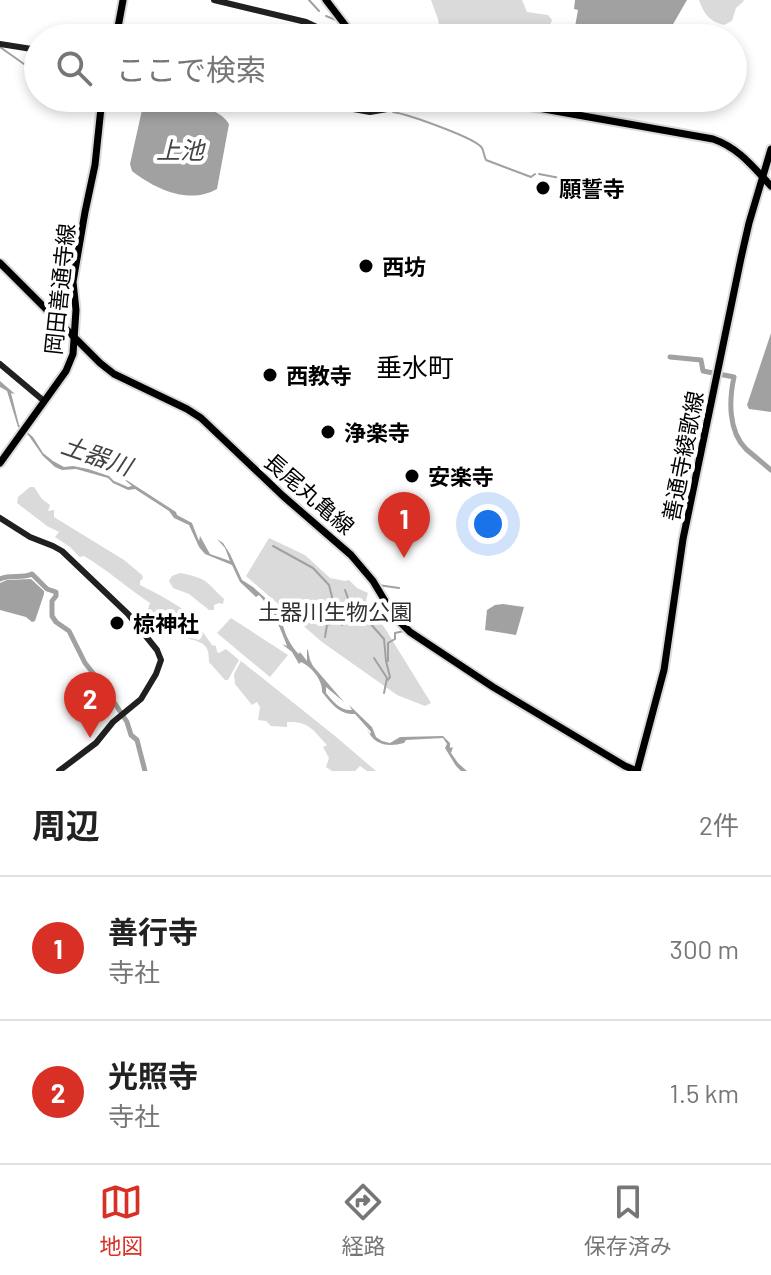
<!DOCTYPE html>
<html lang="ja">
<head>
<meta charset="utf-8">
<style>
  :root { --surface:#fff; --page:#f6f6f6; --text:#222; --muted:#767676; --line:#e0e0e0; --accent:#d93025 }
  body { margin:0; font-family:Barlow,"Noto Sans JP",sans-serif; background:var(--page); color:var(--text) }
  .you { position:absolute; left:488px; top:524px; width:28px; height:28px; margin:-20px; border:6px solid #fff; border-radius:50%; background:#1a73e8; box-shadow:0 0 0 12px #1a73e833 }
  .badge { display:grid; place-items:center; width:52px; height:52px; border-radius:50%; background:var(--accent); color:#fff; font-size:26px; font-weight:700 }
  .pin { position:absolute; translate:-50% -66px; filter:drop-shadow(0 2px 4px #0008) }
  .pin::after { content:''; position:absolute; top:42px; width:28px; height:24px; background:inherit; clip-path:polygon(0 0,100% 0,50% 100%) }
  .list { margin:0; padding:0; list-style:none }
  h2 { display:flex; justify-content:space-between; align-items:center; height:104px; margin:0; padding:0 32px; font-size:34px }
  h2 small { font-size:26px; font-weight:400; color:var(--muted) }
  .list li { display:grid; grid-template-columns:52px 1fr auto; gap:24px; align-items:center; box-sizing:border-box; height:144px; padding:0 32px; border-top:2px solid var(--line) }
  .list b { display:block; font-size:30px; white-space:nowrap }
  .list p { margin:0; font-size:26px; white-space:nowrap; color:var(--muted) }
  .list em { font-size:26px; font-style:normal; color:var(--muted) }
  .icon { flex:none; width:44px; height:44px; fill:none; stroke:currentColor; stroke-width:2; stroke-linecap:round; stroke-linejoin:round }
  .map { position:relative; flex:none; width:771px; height:771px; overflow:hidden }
  .search { position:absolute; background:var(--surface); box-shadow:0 4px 12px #0003; left:24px; right:24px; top:24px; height:88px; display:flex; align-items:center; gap:20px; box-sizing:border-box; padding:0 28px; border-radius:44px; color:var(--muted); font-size:30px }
  .sheet { height:392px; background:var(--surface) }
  nav { display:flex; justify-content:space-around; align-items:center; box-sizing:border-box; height:112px; border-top:2px solid var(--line); background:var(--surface); font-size:22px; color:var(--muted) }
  nav a { display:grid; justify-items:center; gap:4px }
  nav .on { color:var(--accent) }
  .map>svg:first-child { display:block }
  .green { fill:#dadada }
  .water { fill:#a1a1a1 }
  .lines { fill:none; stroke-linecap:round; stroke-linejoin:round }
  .stream { stroke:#a1a1a1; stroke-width:2 }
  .river { stroke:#a1a1a1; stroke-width:5 }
  .primary-casing { stroke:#dbdbdb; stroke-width:11 }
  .secondary { stroke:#202020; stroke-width:6 }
  .primary { stroke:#000; stroke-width:7 }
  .poi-dot { fill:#000; stroke:#fff; stroke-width:3 }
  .labels { text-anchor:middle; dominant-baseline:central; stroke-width:8; stroke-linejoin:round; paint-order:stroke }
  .poi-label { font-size:22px; font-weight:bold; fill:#000; stroke:#fff; text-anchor:start }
  .street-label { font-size:22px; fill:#000; stroke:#fff }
  .park-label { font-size:22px; fill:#313131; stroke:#fff }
  .water-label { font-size:24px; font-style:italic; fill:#424242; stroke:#fff }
  .quarter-label { font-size:26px; fill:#000; stroke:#fff }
</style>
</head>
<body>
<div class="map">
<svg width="771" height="771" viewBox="0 0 771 771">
  <rect width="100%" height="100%" fill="#fff"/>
  <!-- green -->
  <g class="green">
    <path d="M431,0h91l5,12 21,3 4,5 -2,5 5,3 -1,4 -11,6h-65l-2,-6 -9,-3 -10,5 1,4h-31l-3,-6 15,-6 -1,-7z"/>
    <path d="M699,0h44l1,1 -8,7 -4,13 -8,4c-15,-4 -20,-11 -25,-25z"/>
    <path d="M30,487h4l8,12 8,6 -2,6 6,-1v7l70,43 18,15 1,3 -3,3v4c18,9 50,25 60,41l-7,2 -14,-12 -11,13 -9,-6 -15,-1 6,-19c-23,-15 -42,-33 -66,-47l-4,1 -10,-10 -15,-10 4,-5 -12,-6 -30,-23 1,-6z"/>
    <path d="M269,538l36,17 25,23 15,3 4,-1 8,8 11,5 -2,7 20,30 45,73 -6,3 -28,-11 -75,-53 -76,-66z"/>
    <path d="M180,573c29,6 25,8 44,26l-1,5 -4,-1 -5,2v5h-5l-20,-16 -16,-6 -4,-7 3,-5z"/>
    <path d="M231,618l57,37 -18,22 -53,-44z"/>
    <path d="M200,628l12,17 4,1 1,6 2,1 7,-4 13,11 -11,20h-3l-16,-18c0,-18 -5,-19 -22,-24l1,-1 11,3 2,-2 -1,-3h-5l-3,-2z"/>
    <path d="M241,661l94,75 41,35h-9l-7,-5 -5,5h-23l-6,-4 3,-9 -6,-11 4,-2c-14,-15 -18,-24 -40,-23v5l-16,-1 -5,-5 -8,-1 2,-13 -3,-5 -5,3 -17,-21 -1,-10z"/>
  </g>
  <!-- water -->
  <g class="water">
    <path d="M575,0h112l-22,38h-92l5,-28 -4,-1z"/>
    <path d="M144,101c23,1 73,1 85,23l-12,65c-28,16 -62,0 -85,-18l-2,-7z"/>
    <path d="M771,333v79l-22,-3 -2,-4z"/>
    <path d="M0,381l15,13 -4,-1 8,32 14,12 10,16 10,8 11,6 9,-1 15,3 21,7 5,5 14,6 4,-1 -12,-10 8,5 48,31 1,3 15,8 7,18 1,-5 10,18 20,7 -5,-13 -8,-9 6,4 7,11 12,26 11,7 28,25c0,14 8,33 18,42l1,-2 7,9v-12l1,1 2,10 3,6 31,36 -18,-15v6c7,8 14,18 26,17l-3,-5 23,22 4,10 6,4 8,2 10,-6 43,-1 7,7v5l3,-1 -2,6 7,10 9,8h-6l-5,-5 -11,-18 2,-4 -4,-6 -37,2 -2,3c-15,4 -30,3 -37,-14l3,5 1,-2 -16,-18c-16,1 -24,-11 -33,-22 1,-11 -10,-25 -21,-30l-2,2 -7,-12 -10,-8 5,2c-7,-19 -14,-36 -28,-51l-3,2 -16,-15 -8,-17 -27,-11 -6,-7 -10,-22 -15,-7 -5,-7 -34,-22 -7,1 -15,-7 -5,-5 -32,-9 -14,1 -7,-3 -12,-11 -14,-20 -11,-9 -11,-36 -7,-4z"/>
    <path d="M31,579l13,12v3l-9,27 -3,1 -6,-5 -26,-7v-27l7,-3z"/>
    <path d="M503,604l21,3 -8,28 -31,-5 2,-20 8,-5z"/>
  </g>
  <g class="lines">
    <!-- stream -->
    <g class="stream">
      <path d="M309,0l10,11"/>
      <path d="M326,16l10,4"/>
      <path d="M0,47l24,17"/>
      <path d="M372,98l5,5 7,4"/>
      <path d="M393,112c14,2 83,26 89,36 2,4 2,8 4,12l45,17 4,-3"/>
      <path d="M539,174l26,5"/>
      <path d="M273,546l40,22 16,17 4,16 10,13 -1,11"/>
      <path d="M378,585l21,3"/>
      <path d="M345,590l4,11 12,8 8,13 15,17 2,22 4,16 -2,3"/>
      <path d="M325,637l2,-12 14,-5"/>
      <path d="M374,658l13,20 -3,15"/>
      <path d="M388,661v-18l7,-4v-6l9,-2"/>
    </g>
    <!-- river -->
    <g class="river">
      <path d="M670,357l31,3 2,11 31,6c-5,23 -6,54 12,72 8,7 17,14 25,21"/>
      <path d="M0,579c10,-5 22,0 32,-5l15,15 9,3v4l-4,5v15l4,6 13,9 16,32 16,20 7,3"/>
      <path d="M110,690l2,9 15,23 4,13 6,5 8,31"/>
    </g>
    <!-- primary casing -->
    <g class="primary-casing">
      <g id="primary">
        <path d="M326,0l29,38"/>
        <path d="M116,38l7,-38"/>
        <path d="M482,98l231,41c26,9 40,28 58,47"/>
        <path d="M0,263l100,100 14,11 73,35 14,9 82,78 68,59 22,26 21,35 16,16 83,55 132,79 12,5"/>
        <path d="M0,463l66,-92 7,-17 3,-44 -3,-28 12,-70 10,-47 7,-67"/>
        <path d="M637,771l27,-101 19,-131 58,-281 8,-35 22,-74"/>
      </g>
    </g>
    <!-- secondary -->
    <g class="secondary">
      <path d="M214,0l92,22 15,7 14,9"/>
      <path d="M0,44l38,6"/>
      <path d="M292,98l78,14 23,-4 -2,-10"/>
      <path d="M0,364l44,37"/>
      <path d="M0,518l30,19 23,9 9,5 66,63 29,36 4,10 -5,14 -15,25 -28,23 -17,21 -37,28"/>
    </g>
    <!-- primary -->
    <use href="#primary" class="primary"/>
  </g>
  <!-- markers -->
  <g class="poi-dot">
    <circle cx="543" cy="188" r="8"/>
    <circle cx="366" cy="266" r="8"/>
    <circle cx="270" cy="375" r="8"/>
    <circle cx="328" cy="432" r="8"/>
    <circle cx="412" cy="476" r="8"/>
    <circle cx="117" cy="623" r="8"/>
  </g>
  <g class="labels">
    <!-- poi labels -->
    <g class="poi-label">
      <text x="559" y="188">願誓寺</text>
      <text x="382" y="266">西坊</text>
      <text x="286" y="375">西教寺</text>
      <text x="344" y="432">浄楽寺</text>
      <text x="428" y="476">安楽寺</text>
      <text x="133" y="623">椋神社</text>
    </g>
    <!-- street labels -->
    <g class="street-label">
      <text transform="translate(59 289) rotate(-84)">岡田善通寺線</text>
      <text transform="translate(682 456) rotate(-79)">善通寺綾歌線</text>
      <text transform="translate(310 493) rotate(41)">長尾丸亀線</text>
    </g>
    <!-- park labels -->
    <g class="park-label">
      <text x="335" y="611">土器川生物公園</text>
    </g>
    <!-- water labels -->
    <g class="water-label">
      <text x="180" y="149">上池</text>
      <text transform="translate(97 455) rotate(19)">土器川</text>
    </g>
    <!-- quarter labels -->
    <g class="quarter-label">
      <text x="415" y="366">垂水町</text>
    </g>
  </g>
</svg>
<div class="you"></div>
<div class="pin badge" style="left:404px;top:558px">1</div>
<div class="pin badge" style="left:90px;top:738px">2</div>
<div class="search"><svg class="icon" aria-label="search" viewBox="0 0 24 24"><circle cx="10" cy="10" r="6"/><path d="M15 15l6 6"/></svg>ここで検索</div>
</div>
<section class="sheet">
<h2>周辺<small>2件</small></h2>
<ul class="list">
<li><span class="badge">1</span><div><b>善行寺</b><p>寺社</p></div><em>300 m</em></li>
<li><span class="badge">2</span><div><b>光照寺</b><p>寺社</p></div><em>1.5 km</em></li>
</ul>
</section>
<nav>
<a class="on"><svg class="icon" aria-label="map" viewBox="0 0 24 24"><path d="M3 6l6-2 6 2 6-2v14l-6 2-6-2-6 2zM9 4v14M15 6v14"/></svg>地図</a>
<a><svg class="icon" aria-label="directions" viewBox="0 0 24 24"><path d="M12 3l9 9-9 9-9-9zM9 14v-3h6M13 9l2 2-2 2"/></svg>経路</a>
<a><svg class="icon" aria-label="saved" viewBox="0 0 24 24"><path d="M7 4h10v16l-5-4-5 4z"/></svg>保存済み</a>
</nav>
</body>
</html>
